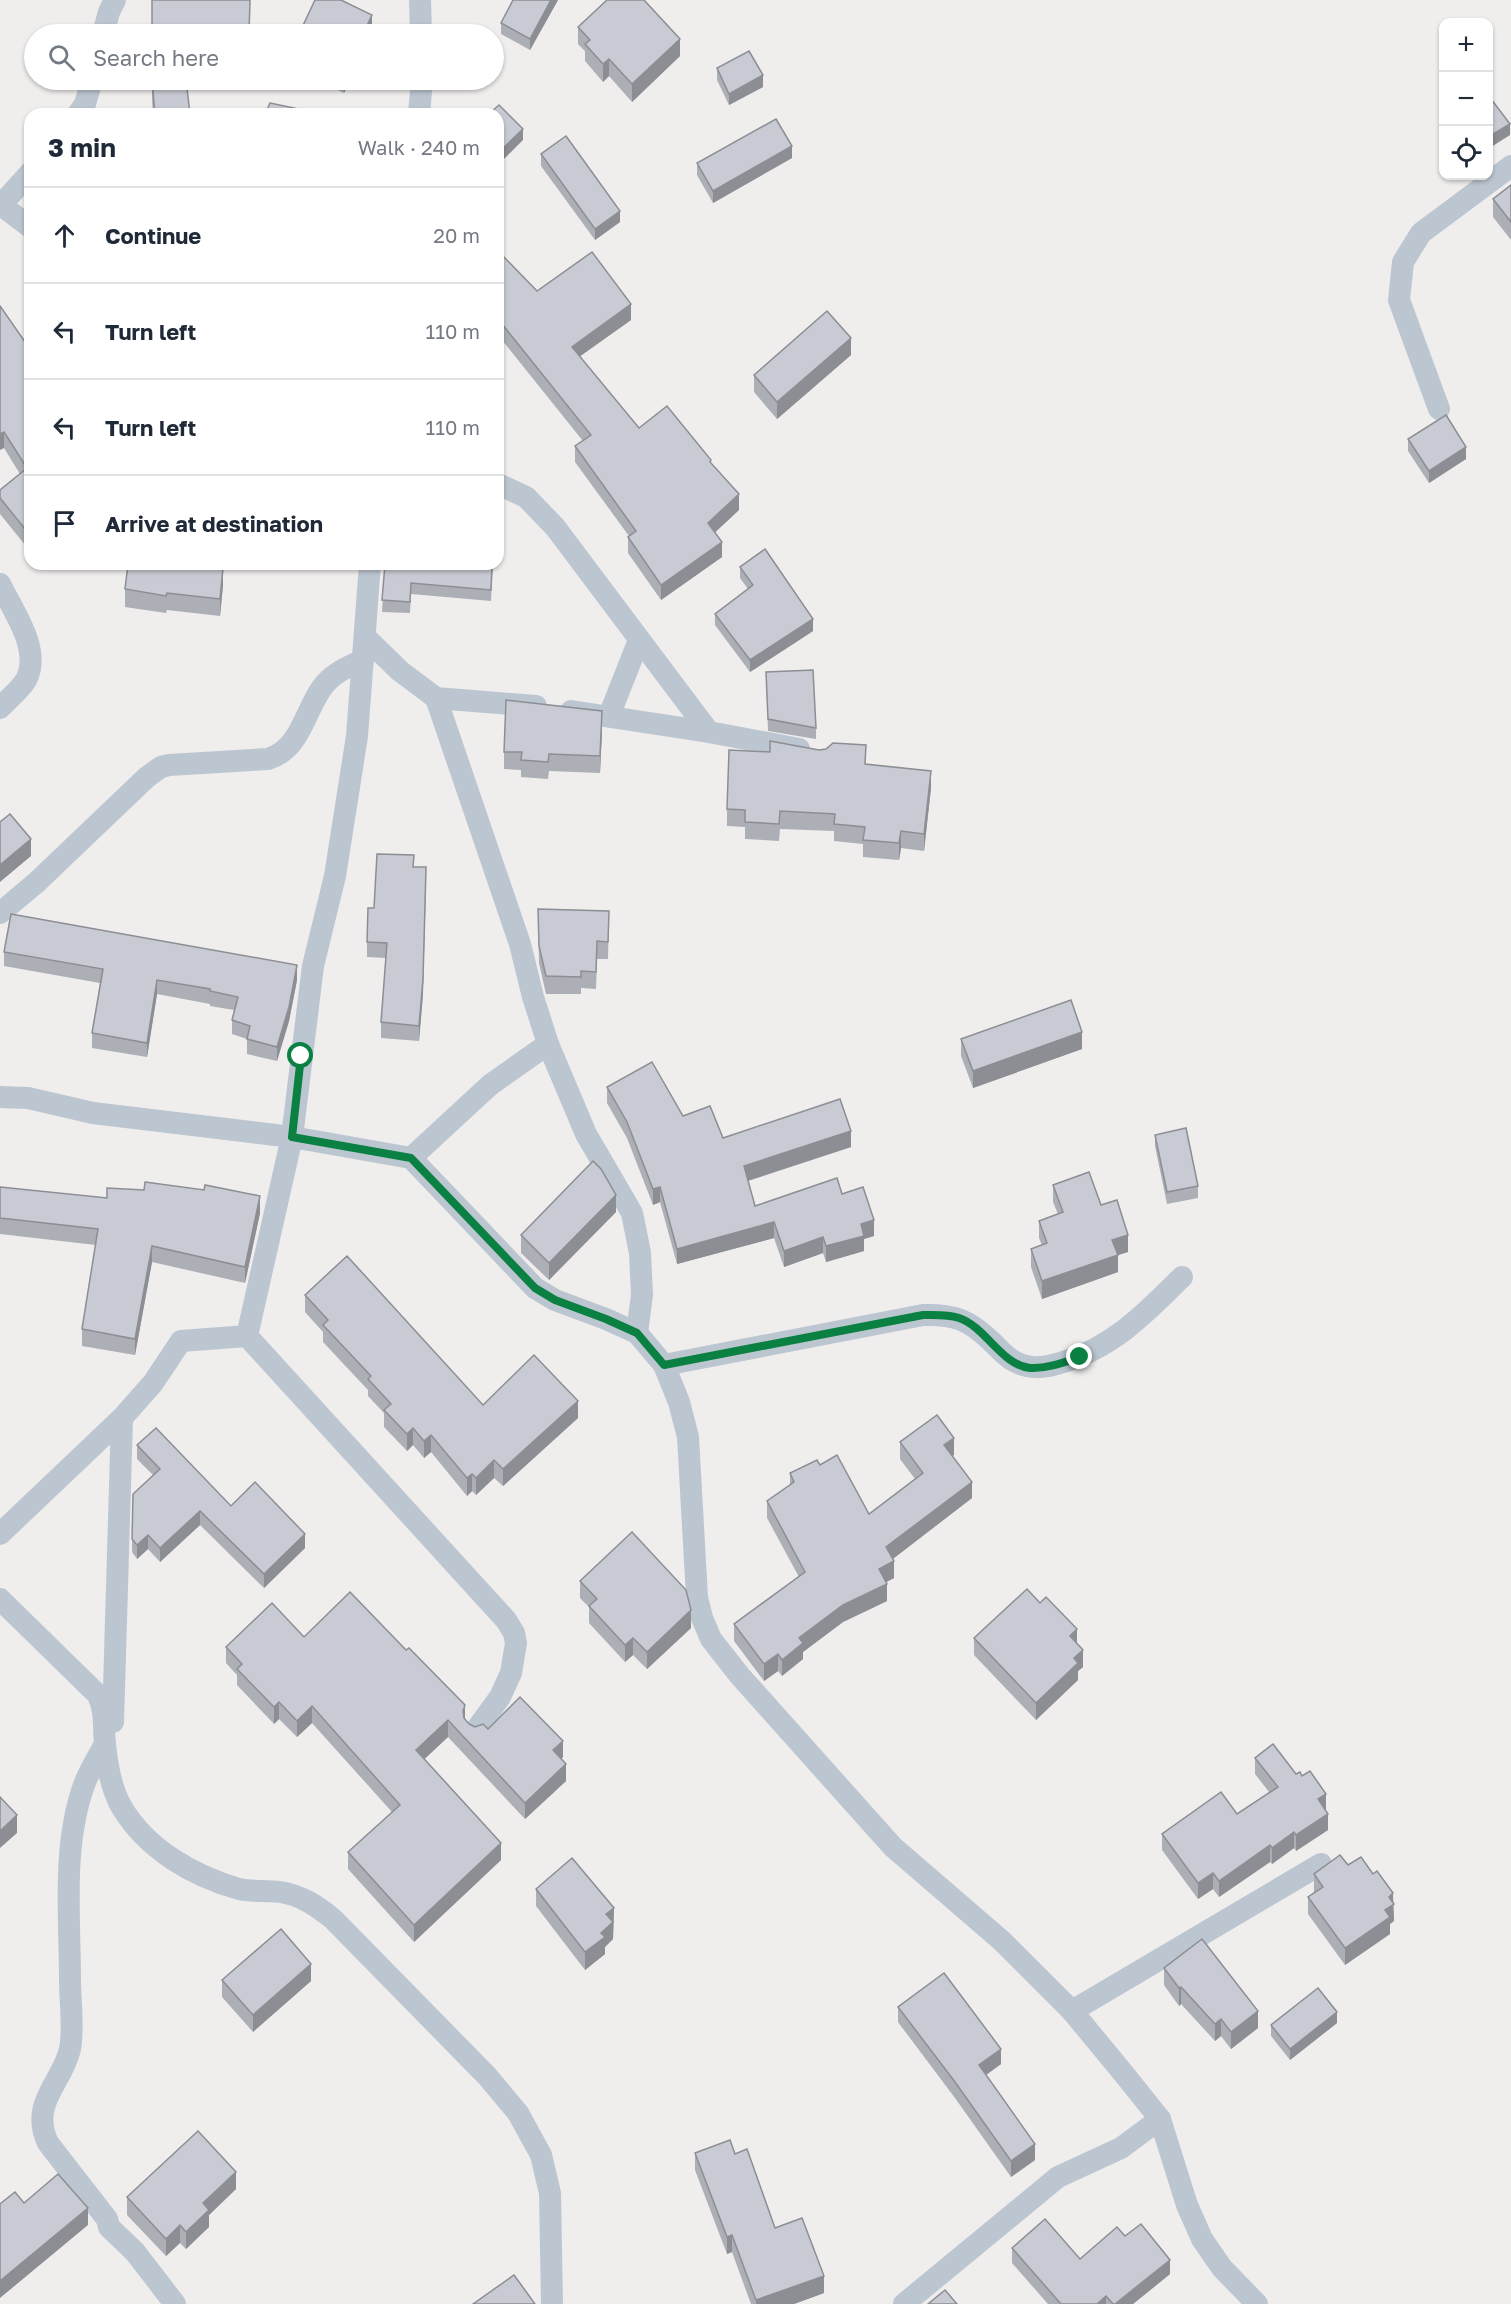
<!DOCTYPE html>
<html lang="en">
<head>
<meta charset="utf-8">
<style>
  :root { --surface:#fff; --page:#f6f6f7; --text:#1f2937; --muted:#747a83; --line:#e0e1e3 }
  body { margin:0; font-family:"Golos Text",sans-serif; background:var(--page); color:var(--text) }
  .controls { position:absolute; right:18px; top:18px; display:grid; overflow:hidden; border-radius:12px; box-shadow:0 2px 4px #0004 }
  .controls button { width:54px; height:54px; display:grid; place-items:center; padding:0; border:0; border-bottom:2px solid var(--line); background:var(--surface); color:var(--text); font:30px sans-serif }
  .stop { position:absolute; width:18px; height:18px; margin:-14px; border:4px solid #0b8043; border-radius:50%; background:#fff }
  .stop.end { background:#0b8043; border-color:#fff; box-shadow:0 2px 6px #0008 }
  .list { margin:0; padding:0; list-style:none }
  h2 { display:flex; justify-content:space-between; align-items:center; height:78px; margin:0; padding:0 24px; font-size:26px }
  h2 small { font-size:20px; font-weight:400; color:var(--muted) }
  .list li { display:grid; grid-template-columns:39px 1fr auto; gap:18px; align-items:center; box-sizing:border-box; height:96px; padding:0 24px; border-top:2px solid var(--line) }
  .list b { display:block; font-size:22px; white-space:nowrap }
  .list em { font-size:20px; font-style:normal; color:var(--muted) }
  .icon { flex:none; width:33px; height:33px; fill:none; stroke:currentColor; stroke-width:2; stroke-linecap:round; stroke-linejoin:round }
  .map { position:relative; flex:none; width:1511px; height:2304px; overflow:hidden }
  .search { position:absolute; background:var(--surface); box-shadow:0 2px 4px #0004; left:24px; top:24px; width:480px; height:66px; display:flex; align-items:center; gap:15px; box-sizing:border-box; padding:0 21px; border-radius:33px; color:var(--muted); font-size:22px }
  .panel { position:absolute; background:var(--surface); box-shadow:0 2px 4px #0004; left:24px; top:108px; width:480px; height:462px; border-radius:18px }
  .map>svg:first-child { display:block }
  .lines { fill:none; stroke-linecap:round; stroke-linejoin:round }
  .street { stroke:#bcc6d0; stroke-width:22 }
  .wall { fill:#acafb5 }
  .shaded-wall { fill:#8c8e94 }
  .building { fill:#c8cbd3; stroke:#8c8e94; stroke-width:1.5 }
  .route { stroke:#0b8043; stroke-width:8 }
</style>
</head>
<body>
<div class="map">
<svg width="1511" height="2304" viewBox="0 0 1511 2304">
  <rect width="100%" height="100%" fill="#f0eded"/>
  <g class="lines">
    <!-- street -->
    <g class="street">
      <path d="M420,0l1,34"/>
      <path d="M103,34l6,-22 6,-12"/>
      <path d="M78,114l7,-10 7,-24"/>
      <path d="M419,114l3,-34"/>
      <path d="M1,205l29,22"/>
      <path d="M0,206l30,-33"/>
      <path d="M1439,409l-40,-109 4,-38 18,-29 90,-67"/>
      <path d="M498,484l28,13 29,30 154,205"/>
      <path d="M0,584c13,27 42,66 26,96 -6,10 -18,19 -26,28"/>
      <path d="M365,637l35,34 36,27 100,8"/>
      <path d="M436,698l84,246 13,53 15,47 38,90 46,79 8,40 2,42 -5,38"/>
      <path d="M571,711l138,21 90,17"/>
      <path d="M609,716l30,-76"/>
      <path d="M0,913l37,-31 110,-105 14,-10 8,-2 99,-6c32,-10 36,-45 53,-70 10,-15 26,-22 42,-29"/>
      <path d="M0,1097l28,1 65,15 199,24 119,21 124,130 20,12 51,19 31,14 27,32 15,37 9,35 9,160 5,21 9,21 29,37 153,171 109,94 70,70 52,63 36,45 27,86 15,34 20,29 35,36"/>
      <path d="M411,1158l79,-73 58,-41"/>
      <path d="M247,1336l259,284 8,13 2,10 -5,30 -11,24 -24,33"/>
      <path d="M664,1365l259,-50c32,-1 46,5 69,27 6,6 13,14 20,18 16,10 32,8 48,3 52,-15 85,-49 122,-86"/>
      <path d="M0,1534l122,-116 31,-35 28,-42 66,-5 45,-199 21,-171 22,-90 22,-140 13,-172"/>
      <path d="M0,1599l98,96c8,18 5,31 7,49 2,21 6,44 16,62 25,43 72,70 118,83 13,3 28,1 41,3 21,3 37,14 53,27l154,157 31,37 23,42 9,38 2,111"/>
      <path d="M113,1722l9,-304"/>
      <path d="M105,1744c-7,13 -16,27 -21,41 -22,61 -14,132 -14,195 0,21 4,49 0,69 -7,33 -41,54 -22,94l59,76 2,8 26,25 40,52"/>
      <path d="M1072,2011l249,-147"/>
      <path d="M904,2304l154,-127 63,-29 39,-29"/>
    </g>
  </g>
  <!-- wall -->
  <g class="wall">
    <path d="M513,0h45l-28,50 -29,-16v-11z"/>
    <path d="M578,27l102,29 -48,46 -23,-26 -6,6 -18,-21v-10l-7,-7z"/>
    <path d="M717,68l46,19 -34,18 -12,-25z"/>
    <path d="M152,80h97h-63l4,34h-37l-1,-13z"/>
    <path d="M316,80h34l-6,13z"/>
    <path d="M541,154l79,68 -25,18 -54,-74z"/>
    <path d="M792,158l-79,45 -16,-28v-12z"/>
    <path d="M1511,185v55l-18,-23v-18z"/>
    <path d="M498,257l39,34 94,29 -51,36 59,72 72,36 28,46 -24,22 7,25 -61,43 -33,-47v-16l1,-1 -54,-74v-16l8,-5 -85,-106z"/>
    <path d="M0,306l30,43v202l-30,-37v-24l20,-16 -16,-26z"/>
    <path d="M851,355l-74,64 -23,-27v-17z"/>
    <path d="M1408,439l58,20 -37,24 -21,-32z"/>
    <path d="M385,564h108l-2,37 -80,-7 -1,19 -28,-1z"/>
    <path d="M740,567l73,64 -63,41 -35,-47v-11l33,-25 -8,-11z"/>
    <path d="M223,585l-3,31 -53,-6 -1,3 -41,-6v-18z"/>
    <path d="M766,672l50,56v11l-48,-8z"/>
    <path d="M602,729l-2,44 -51,-2 -1,8 -27,-2v-7l-17,-1v-17z"/>
    <path d="M770,741l96,23 65,24 -7,63 -23,-3 -2,12 -36,-3v-13l-29,-3v-10l-54,-2 -1,12 -34,-2v-12l-18,-1v-17l43,-57z"/>
    <path d="M414,867l9,127 -4,47 -38,-3v-16l5,-64 -19,-1v-15l7,-34z"/>
    <path d="M538,909l71,2 -1,48h-11l-1,30 -15,-1v6h-35l-7,-31z"/>
    <path d="M4,952l293,28 -8,41 -12,40 -30,-7v-15l-15,-5v-14l2,-10 -24,-4v-2l-53,-10 -10,63 -55,-9v-15l8,-50 -96,-17z"/>
    <path d="M961,1039l121,10 -109,39 -12,-32z"/>
    <path d="M607,1087l76,29 40,22 128,9 -103,34 7,25 87,-12 32,42 -10,3v12l-38,11 -3,-9 -39,14 -10,-29 -97,26 -17,-62 -7,3 -26,-67 -20,-35z"/>
    <path d="M1155,1135l43,51v12l-31,6 -12,-58z"/>
    <path d="M1053,1185l48,20 27,47 -10,3v17l-76,27 -11,-32v-18l11,-4 -3,-7v-17l19,-7 -5,-12z"/>
    <path d="M0,1187l260,26 -15,70 -93,-21 -17,93 -53,-9v-17l14,-84 -96,-11z"/>
    <path d="M616,1212l-67,68 -28,-27v-18z"/>
    <path d="M305,1295l178,110 95,13 -75,68 -9,-8 -18,17 -4,-4 -5,5 -36,-44 -7,6 -11,-13 -6,6 -23,-24v-14l-16,-17v-6l-45,-48v-10l-18,-20z"/>
    <path d="M900,1442l54,13 -2,1 20,42 -79,61 1,19 -8,4 1,19 -44,21 -40,30v7l-21,17 -4,-5 -14,10 -30,-40v-17l65,-47 -32,-59v-17l23,-15v-13l30,-8 49,49 46,-35 -15,-20z"/>
    <path d="M137,1445l94,61 74,42 -41,40 -64,-63 -40,37 -12,-13 -11,10 -5,-7v-13l21,-64 -16,-16z"/>
    <path d="M580,1581l111,47 -44,41 -14,-14 -8,7 -36,-39v-16l-9,-9z"/>
    <path d="M304,1637l161,83 4,4 19,5 75,28 -2,2 5,22 -41,38 -77,-82 -24,22 77,101 -87,82 -66,-73v-17l44,-40 -80,-89 -15,14 -18,-18 -5,5 -37,-39v-10l-11,-12v-16z"/>
    <path d="M974,1638l103,5 6,24 -5,4v9l-42,40 -62,-65z"/>
    <path d="M1255,1758l41,16 30,36 2,20 -32,21 -2,-3 -22,16 -2,-2 -51,35 -6,-8 -15,10 -36,-49v-16l75,-20 32,-22 -14,-18z"/>
    <path d="M1348,1865l25,9 20,29 1,18 -4,3v10l-45,31 -37,-51v-17l6,-5v-18z"/>
    <path d="M536,1889l78,19 -1,31 -8,8v7l-20,16 -49,-64z"/>
    <path d="M1164,1968l94,60 -27,21 -10,-13 -6,5 -34,-37 -2,2 -15,-21z"/>
    <path d="M222,1980l89,1 -58,51 -31,-35z"/>
    <path d="M898,2007l103,57 -15,11 49,85 -24,17 -56,-79 -57,-76z"/>
    <path d="M1337,2023l-47,37 -19,-24v-11z"/>
    <path d="M695,2153l40,1 40,74 49,65 -30,11h-43l-19,-52 -5,2 -32,-84z"/>
    <path d="M236,2189l-27,26v12l-23,22 -6,-6 -14,13 -39,-41v-18z"/>
    <path d="M1125,2236l45,38 -37,30h-85l-36,-41v-15l68,11z"/>
  </g>
  <!-- shaded-wall -->
  <g class="shaded-wall">
    <path d="M551,0h7l-28,50v-11z"/>
    <path d="M372,15v17l-1,2h-8z"/>
    <path d="M680,39v17l-48,46v-18z"/>
    <path d="M609,59v17l-6,6v-18z"/>
    <path d="M763,75v12l-34,18v-11z"/>
    <path d="M344,80h6l-6,13z"/>
    <path d="M1510,124v11l-22,14v-12z"/>
    <path d="M523,129v11l-25,25v-12z"/>
    <path d="M792,146v12l-79,45v-12z"/>
    <path d="M620,211v11l-25,18v-11z"/>
    <path d="M631,304v16l-59,42v-15z"/>
    <path d="M851,338v17l-74,64v-17z"/>
    <path d="M4,432v16l-4,2v-16z"/>
    <path d="M1466,447v12l-37,24v-12z"/>
    <path d="M739,494v16l-31,29v-16z"/>
    <path d="M722,542v15l-61,43v-15z"/>
    <path d="M223,568v17l-3,31v-17z"/>
    <path d="M813,619v12l-63,41v-12z"/>
    <path d="M602,711v18l-2,44v-17z"/>
    <path d="M931,771v17l-7,63v-17z"/>
    <path d="M901,831v17l-2,12v-17z"/>
    <path d="M31,839v17l-31,26v-17z"/>
    <path d="M426,883l-3,111 -4,47v-15z"/>
    <path d="M297,965v15l-8,41 -12,40v-14z"/>
    <path d="M157,980v14l-10,63v-14z"/>
    <path d="M1082,1032v17l-109,39v-17z"/>
    <path d="M851,1131v16l-107,35v-16z"/>
    <path d="M660,1187v15l-7,3v-16z"/>
    <path d="M616,1195v17l-67,68v-17z"/>
    <path d="M260,1196v17l-15,70v-16z"/>
    <path d="M874,1220v16l-10,3v12l-38,11v-16l35,-22z"/>
    <path d="M774,1222v16l-97,26v-15z"/>
    <path d="M1128,1235v17l-10,3v17l-76,27v-18l70,-41z"/>
    <path d="M823,1237v16l-39,14v-16z"/>
    <path d="M152,1246v16l-17,93v-16z"/>
    <path d="M578,1401v17l-75,68v-17z"/>
    <path d="M413,1428v17l-6,6v-17z"/>
    <path d="M431,1435v17l-7,6v-17z"/>
    <path d="M954,1438v17l-10,7v-17z"/>
    <path d="M494,1460v18l-18,17v-17z"/>
    <path d="M472,1474v17l-5,5v-18z"/>
    <path d="M972,1482v16l-86,66v-17z"/>
    <path d="M200,1511v14l-40,37v-14z"/>
    <path d="M305,1534v14l-41,40v-14z"/>
    <path d="M148,1535v14l-11,10v-14z"/>
    <path d="M894,1561v17l-15,8v-17z"/>
    <path d="M887,1584v17l-44,21 -40,30v7l-21,17v-16l17,-22 44,-33z"/>
    <path d="M691,1610v18l-44,41v-17z"/>
    <path d="M1077,1629v18l-7,-11z"/>
    <path d="M633,1638v17l-8,7v-17z"/>
    <path d="M1083,1650v17l-5,4v9l-42,40v-17l38,-45z"/>
    <path d="M778,1654v17l-14,10v-17z"/>
    <path d="M279,1702v17l-5,5v-17z"/>
    <path d="M465,1705v17l-2,6v-17z"/>
    <path d="M312,1706v17l-15,14v-16z"/>
    <path d="M448,1720v17l-32,30v-17z"/>
    <path d="M563,1741v16l-10,10v-17z"/>
    <path d="M566,1764v17l-41,38v-16z"/>
    <path d="M1326,1794v16l-8,-11z"/>
    <path d="M1328,1814v16l-32,21v-16z"/>
    <path d="M17,1815v18l-17,15v-17z"/>
    <path d="M1294,1832v16l-22,16v-16z"/>
    <path d="M501,1843v17l-87,82v-17z"/>
    <path d="M1270,1845v17l-51,35v-16z"/>
    <path d="M1213,1873v16l-15,10v-16z"/>
    <path d="M1393,1893l1,28 -4,3v10l-45,31v-17l40,-38 4,-13z"/>
    <path d="M614,1908l-1,31 -8,8v7l-20,16v-18l16,-19 5,-19z"/>
    <path d="M311,1964v17l-58,51v-17z"/>
    <path d="M1181,1987v17l-2,2v-18z"/>
    <path d="M1258,2011v17l-27,21v-17z"/>
    <path d="M1337,2012v11l-47,37v-11z"/>
    <path d="M1221,2019v17l-6,5v-17z"/>
    <path d="M1001,2049v15l-22,16v-15z"/>
    <path d="M1035,2144v16l-24,17v-16z"/>
    <path d="M236,2172v17l-27,26v12l-23,22v-17l17,-29z"/>
    <path d="M88,2208v17l-88,73v-17z"/>
    <path d="M180,2225v18l-14,13v-17z"/>
    <path d="M732,2235v17l-5,2v-17z"/>
    <path d="M1170,2260v14l-37,30h-18z"/>
    <path d="M824,2276v17l-30,11h-38v-4z"/>
    <path d="M1106,2296v8h-9z"/>
  </g>
  <!-- building -->
  <g class="building">
    <path d="M152,0h98l-1,34h-97z"/>
    <path d="M315,0h26l31,15 -9,19h-64z"/>
    <path d="M513,0h38l-21,39 -29,-16z"/>
    <path d="M607,0h37l36,39 -48,45 -23,-25 -6,5 -18,-20 5,-4 -12,-13z"/>
    <path d="M749,51l14,24 -34,19 -12,-26z"/>
    <path d="M152,80h34l4,34h-35z"/>
    <path d="M1488,95l22,29 -22,13z"/>
    <path d="M270,103l48,10v1h-53z"/>
    <path d="M499,105l24,24 -25,24v-39h-9z"/>
    <path d="M776,119l16,27 -79,45 -16,-28z"/>
    <path d="M566,136l54,75 -25,18 -54,-75z"/>
    <path d="M1511,185v37l-18,-23z"/>
    <path d="M592,252l39,52 -59,43 67,81 28,-22 44,54 -1,2 29,32 -31,29 14,19 -61,43 -33,-48 8,-6 -61,-85 16,-11 -93,-116v-62l3,-3 36,37z"/>
    <path d="M0,306l30,43v186l-30,-37v-8l27,-22 -23,-36 -4,2z"/>
    <path d="M827,311l24,27 -74,64 -23,-27z"/>
    <path d="M1446,415l20,32 -37,24 -21,-32z"/>
    <path d="M765,549l48,70 -63,41 -35,-46 38,-29 -13,-18z"/>
    <path d="M128,564h58l37,4 -3,31 -53,-6 -1,3 -41,-7z"/>
    <path d="M385,564h107l-1,26 -80,-7 -1,19 -28,-2z"/>
    <path d="M813,670l3,58 -48,-9 -2,-47z"/>
    <path d="M506,700l96,11 -2,45 -51,-2 -1,8 -27,-2 1,-8h-18z"/>
    <path d="M770,741l49,9 7,-1 7,-6 33,2 -1,19 66,7 -7,63 -23,-3 -2,12 -36,-3 2,-13 -31,-3 1,-10 -55,-3 -1,13 -34,-2v-12l-18,-1 2,-59 41,2z"/>
    <path d="M10,814l21,25 -31,26v-43z"/>
    <path d="M377,854l37,1 -1,12h13l-3,112 -4,47 -38,-4 6,-79 -20,-1 1,-34h6z"/>
    <path d="M538,909l71,2 -1,31 -11,-1 -1,31 -15,-1v6l-35,-1 -7,-30z"/>
    <path d="M11,914l286,51 -8,42 -12,40 -30,-8 3,-13 -18,-6 6,-23 -28,-6v-2l-53,-9 -10,63 -55,-10 11,-64 -99,-17z"/>
    <path d="M1071,1000l11,32 -109,39 -12,-32z"/>
    <path d="M652,1062l31,54 27,-10 13,32 117,-39 11,32 -107,35 11,40 82,-28 5,16 21,-7 11,33 -13,4 3,12 -38,10 -3,-9 -39,14 -10,-29 -97,27 -17,-62 -7,2 -26,-67 -20,-35z"/>
    <path d="M1186,1128l12,58 -31,6 -12,-57z"/>
    <path d="M593,1161l8,8 15,26 -67,68 -28,-28z"/>
    <path d="M1089,1172l12,33 16,-5 11,35 -16,5 6,15 -76,26 -11,-32 16,-6 -8,-22 24,-9 -10,-27z"/>
    <path d="M145,1182l59,8 1,-5 55,11 -15,71 -93,-21 -17,93 -53,-10 16,-100 -98,-11v-31l107,11v-10l37,2z"/>
    <path d="M347,1256l136,149 51,-50 44,46 -75,68 -9,-9 -18,18 -4,-4 -5,4 -36,-43 -7,6 -11,-13 -6,6 -23,-24 7,-6 -23,-25 3,-3 -48,-51 5,-5 -23,-25z"/>
    <path d="M937,1415l17,23 -10,7 28,37 -86,65 8,14 -15,8 8,15 -44,21 -44,33 4,5 -21,17 -4,-6 -14,10 -30,-40 71,-52 -38,-71 27,-19 -4,-9 27,-13 3,5 17,-10 32,59 54,-41 -23,-31z"/>
    <path d="M156,1428l75,78 24,-24 50,52 -41,40 -64,-63 -40,37 -12,-13 -11,10 -5,-6 1,-45 27,-25 -23,-24z"/>
    <path d="M632,1532l54,58 5,20 -44,42 -14,-14 -8,7 -36,-39 8,-7 -17,-18z"/>
    <path d="M1027,1589l13,14 6,-6 31,32 -7,7 13,14 -9,8 4,5 -42,40 -62,-65z"/>
    <path d="M350,1592l56,58 3,-2 56,57 -2,6 1,7 5,6 6,3 8,-3 5,5 32,-32 43,44 -10,9 13,14 -41,39 -77,-83 -32,30 85,93 -87,82 -66,-73 52,-47 -88,-99 -15,15 -18,-19 -5,5 -37,-38 5,-5 -16,-17 46,-44 32,34z"/>
    <path d="M1273,1744l23,30 4,-2 2,4 8,-5 16,23 -8,5 10,15 -32,21 -2,-3 -22,16 -2,-3 -51,36 -6,-8 -15,10 -36,-49 59,-42 16,22 41,-27 -23,-29z"/>
    <path d="M0,1797l17,18 -17,16z"/>
    <path d="M1340,1855l8,10 13,-8 12,17 4,-3 16,22 -4,4 5,7 -9,6 5,7 -45,31 -37,-51 15,-10 -9,-13z"/>
    <path d="M572,1858l42,50 -8,6 7,8 -12,11 4,4 -20,15 -49,-63z"/>
    <path d="M281,1929l30,35 -58,51 -31,-35z"/>
    <path d="M1202,1939l56,72 -27,21 -10,-13 -6,5 -34,-37 -2,1 -15,-20z"/>
    <path d="M944,1973l57,76 -22,16 56,79 -24,17 -56,-79 -57,-75z"/>
    <path d="M1318,1988l19,24 -47,37 -19,-24z"/>
    <path d="M198,2131l38,41 -33,31 6,7 -23,22 -6,-7 -14,14 -39,-42z"/>
    <path d="M730,2140l5,14 12,-5 28,79 27,-10 22,58 -68,24 -24,-65 -5,2 -32,-84z"/>
    <path d="M58,2174l30,34 -88,73v-77l15,-12 9,11z"/>
    <path d="M1045,2219l35,40 37,-32 8,9 16,-12 29,36 -55,44h-2l-7,-8 -9,8h-36l-49,-56z"/>
    <path d="M514,2275l21,29h-62z"/>
    <path d="M945,2290l12,14h-29z"/>
  </g>
  <g class="lines">
    <!-- route -->
    <path class="route" d="M301,1056l-9,81 119,21 124,130 20,12 51,19 31,14 27,32 259,-50c12,0 24,-1 36,3 27,9 42,47 71,50 17,1 35,-6 50,-11"/>
  </g>
</svg>
<div class="controls">
<button>+</button>
<button>−</button>
<button><svg class="icon" aria-label="locate" viewBox="0 0 24 24"><circle cx="12" cy="12" r="6"/><path d="M12 2v4M12 18v4M2 12h4M18 12h4"/></svg></button>
</div>
<div class="stop" style="left:301px;top:1056px"></div>
<div class="stop end" style="left:1080px;top:1357px"></div>
<div class="search"><svg class="icon" aria-label="search" viewBox="0 0 24 24"><circle cx="10" cy="10" r="6"/><path d="M15 15l6 6"/></svg>Search here</div>
<section class="panel">
<h2>3 min<small>Walk · 240 m</small></h2>
<ul class="list">
<li><svg class="icon" aria-label="ahead" viewBox="0 0 24 24"><path d="M12 20V5M6 11l6-6 6 6"/></svg><div><b>Continue</b></div><em>20 m</em></li>
<li><svg class="icon" aria-label="left" viewBox="0 0 24 24"><path d="M17 20v-9H6M10 6l-5 5 5 5"/></svg><div><b>Turn left</b></div><em>110 m</em></li>
<li><svg class="icon" aria-label="left" viewBox="0 0 24 24"><path d="M17 20v-9H6M10 6l-5 5 5 5"/></svg><div><b>Turn left</b></div><em>110 m</em></li>
<li><svg class="icon" aria-label="arrive" viewBox="0 0 24 24"><path d="M6 21V4h12l-3 4 3 4H6"/></svg><div><b>Arrive at destination</b></div></li>
</ul>
</section>
</div>
</body>
</html>
